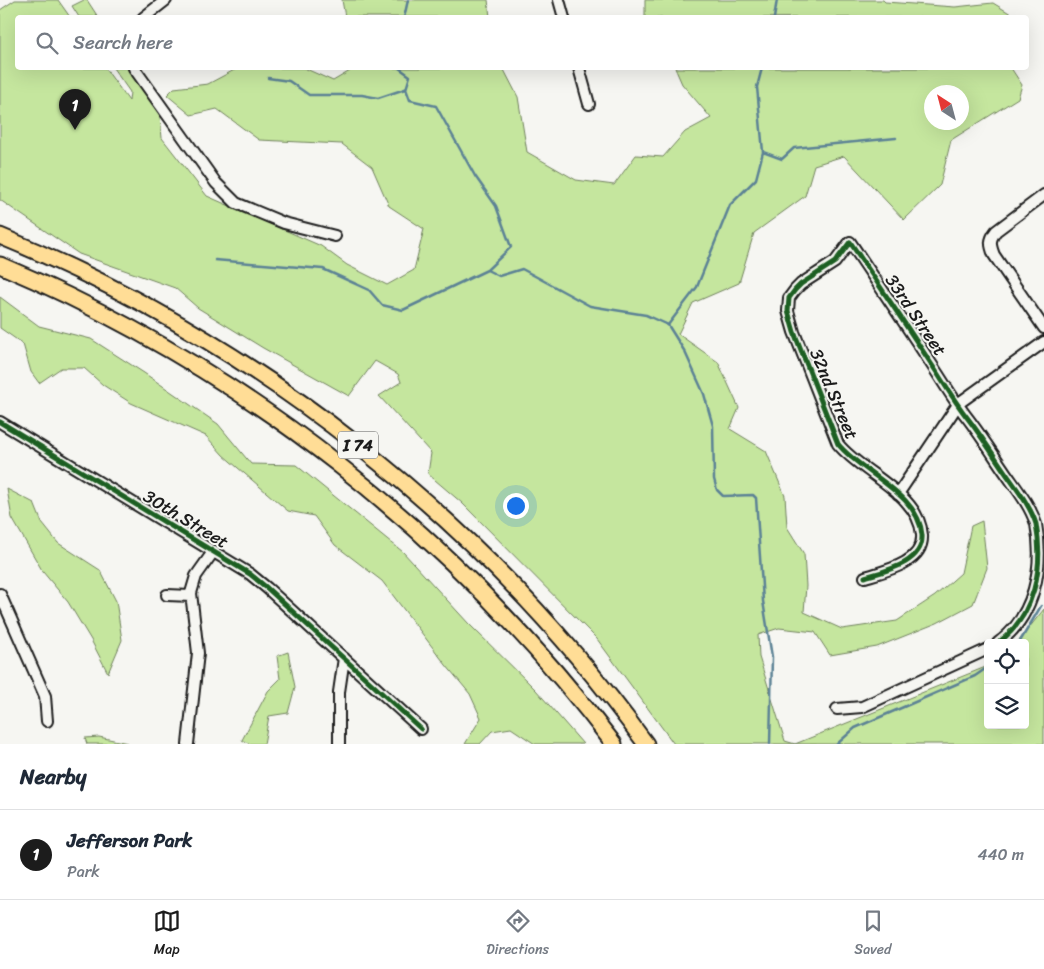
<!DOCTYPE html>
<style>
body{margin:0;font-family:Sriracha,sans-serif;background:#f6f6f7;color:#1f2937}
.controls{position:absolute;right:15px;bottom:15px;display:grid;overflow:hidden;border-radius:5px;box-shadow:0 5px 20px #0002}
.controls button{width:45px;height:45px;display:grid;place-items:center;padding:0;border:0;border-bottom:1px solid #e0e1e3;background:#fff;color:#1f2937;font:25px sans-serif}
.compass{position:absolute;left:924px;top:85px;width:45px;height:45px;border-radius:50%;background:#fff;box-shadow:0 5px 20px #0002;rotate:324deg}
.you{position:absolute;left:515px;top:505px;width:18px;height:18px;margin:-12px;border:4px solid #fff;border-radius:50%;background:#1a73e8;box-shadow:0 0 0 8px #1a73e833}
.badge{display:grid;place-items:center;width:32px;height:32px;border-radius:50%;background:#1c1c1c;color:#fff;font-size:16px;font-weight:700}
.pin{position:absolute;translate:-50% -41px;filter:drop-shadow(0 1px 2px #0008)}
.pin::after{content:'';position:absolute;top:26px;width:18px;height:15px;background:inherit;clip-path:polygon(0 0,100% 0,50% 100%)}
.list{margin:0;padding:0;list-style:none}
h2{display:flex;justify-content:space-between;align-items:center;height:65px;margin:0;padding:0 20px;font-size:21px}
h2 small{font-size:16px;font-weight:400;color:#747a83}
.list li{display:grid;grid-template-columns:32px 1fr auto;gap:15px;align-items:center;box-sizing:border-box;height:90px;padding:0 20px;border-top:1px solid #e0e1e3}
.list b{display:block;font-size:19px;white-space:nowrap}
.list p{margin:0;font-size:16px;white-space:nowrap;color:#747a83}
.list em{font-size:16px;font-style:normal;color:#747a83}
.icon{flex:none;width:28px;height:28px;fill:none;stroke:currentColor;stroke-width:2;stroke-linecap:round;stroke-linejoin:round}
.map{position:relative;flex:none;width:1044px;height:744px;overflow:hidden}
.search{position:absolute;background:#fff;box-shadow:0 5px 20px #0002;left:15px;right:15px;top:15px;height:55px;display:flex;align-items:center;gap:12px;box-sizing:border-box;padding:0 18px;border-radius:5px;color:#747a83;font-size:19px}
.sheet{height:155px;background:#fff}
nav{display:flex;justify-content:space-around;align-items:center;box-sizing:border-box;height:70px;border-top:1px solid #e0e1e3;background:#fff;font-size:14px;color:#747a83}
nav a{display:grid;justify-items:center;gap:2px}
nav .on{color:#1c1c1c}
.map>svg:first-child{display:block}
.green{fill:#c5e69e;stroke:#70815d;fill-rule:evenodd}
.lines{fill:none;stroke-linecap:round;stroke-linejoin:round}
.stream{stroke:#5b8295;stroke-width:2.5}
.minor-casing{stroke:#1c1c1c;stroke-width:14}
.highway-casing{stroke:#1c1c1c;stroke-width:19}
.minor{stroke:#f6f6f2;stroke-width:10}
.highway{stroke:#ffdd96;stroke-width:15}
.cycleway-casing{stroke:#f6f6f2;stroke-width:8}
.cycleway{stroke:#1b5e20;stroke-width:5}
.labels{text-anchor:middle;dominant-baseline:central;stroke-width:4;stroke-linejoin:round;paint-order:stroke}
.shield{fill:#f6f6f2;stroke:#5d5d5c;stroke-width:1}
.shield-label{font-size:16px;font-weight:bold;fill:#1c1c1c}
.street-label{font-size:18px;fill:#1c1c1c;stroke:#f6f6f2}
</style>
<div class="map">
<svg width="1044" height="744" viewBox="0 0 1044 744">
<rect width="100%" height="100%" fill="#f6f6f2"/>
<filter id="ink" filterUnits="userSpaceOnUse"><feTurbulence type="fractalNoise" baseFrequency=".02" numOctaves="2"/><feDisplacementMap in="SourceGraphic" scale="10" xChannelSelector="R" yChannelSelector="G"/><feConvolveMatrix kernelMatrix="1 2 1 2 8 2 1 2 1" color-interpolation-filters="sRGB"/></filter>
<g filter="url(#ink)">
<!-- green -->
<path class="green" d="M15,0H58L70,17L18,18V68H105L129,101L130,92L113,68H129L160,116L162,138L207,196L321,246L347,265L387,285L414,270L424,229L389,206L372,167L342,144L259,140L217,109L191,115L167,95L174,88L208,84L238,68H304L333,81L350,71V68H503L518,97L527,152L576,180L614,185L636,155L663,157L685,132L711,118L682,84L675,68H1011L1022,85L1018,98L951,140L940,185L904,220L844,156L814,165L805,196L754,233L739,283L693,303L678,334L718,362L739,408L730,429L766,451L785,496L787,527L804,554L806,586L804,612L842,629L897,621L935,596L961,573L971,526L982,521L987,568L973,604L937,623L877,647L830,655L815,632L779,628L758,635L759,657L785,741L795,744H674L597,639L462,503L428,474L431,453L379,396L401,382L398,374L375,361L349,396L263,348L198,308L175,288L79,254L0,200V10ZM932,92H962V122H932Z
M84,0H87L98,17H79L72,6Z
M342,0H488L490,17H345Z
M645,0H883L885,2L955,7L993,3L1016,17L645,18Z
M0,297L39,326L91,339L144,373L218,424L251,464L296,465L403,552L469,624L536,690L583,744H535L511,728L492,731L480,744H465L481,718L470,694L446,665L382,581L335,545L314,516L288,511L223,455L206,436L131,403L103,385L84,368H61L39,383L31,372L23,344L0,328Z
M7,489L34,503L42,523L58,543L100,570L116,601L122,640L108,673L91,640L68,602L43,572L12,518Z
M1044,609V744H795L988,666V725H1025V643H1017Z
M288,652L295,687L288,713L269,716L264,744H250L242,740L268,691L280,679L277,656Z
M99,737L128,743V744H87L85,738Z"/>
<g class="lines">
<!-- stream -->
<path class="stream" d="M404,18L408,0
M774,18L777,0
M399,68L410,76L406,89L410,100L436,106L475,176L496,206L511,247L487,270L499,276L522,269L590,306L646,315L668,325L685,352L704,394L713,426L714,479L717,490L723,496L753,495L756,498L763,601L772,657L770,744
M268,78L289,81L309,95H362L378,98L405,89
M763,152L782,159L794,148L896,138
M215,260L323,269L369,290L382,305L403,310L487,270
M668,325L697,287L730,205L756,179L763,152L757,87L762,68
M1019,643L1041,606
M837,744L855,728L975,676L988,667"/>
<defs>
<path id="minor" d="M559,0L564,18
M143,18L166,0
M134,68L216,183L236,203L284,223L335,236
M579,68L589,104
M1044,195L996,231C989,240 990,245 994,255L1044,328
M0,422L250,574L267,588L421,729
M898,494L959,403L1044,342
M865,577C885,571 924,563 922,535C919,493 862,474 838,444L794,332L788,311L789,298L795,290L801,284L835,262L850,242C877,282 904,322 930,362C942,380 953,399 966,416C980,434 992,453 1005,472C1016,488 1030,505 1036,524C1044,567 1035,616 998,643
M0,594L45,696L47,721
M167,595L191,596
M837,709L862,707L988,649
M188,744L198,653L191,593L196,576L213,552
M339,744V692L344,658"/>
<path id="highway" d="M0,236C256,341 483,520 646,744
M0,265C243,368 454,534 614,744"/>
</defs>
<!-- minor casing -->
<use href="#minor" class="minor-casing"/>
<!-- highway casing -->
<use href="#highway" class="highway-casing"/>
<!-- minor -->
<use href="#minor" class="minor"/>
<!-- highway -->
<use href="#highway" class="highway"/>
<defs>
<path id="cycleway" d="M0,422L250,574L267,588L421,729
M865,577C885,571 924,563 922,535C919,493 862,474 838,444L794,332L788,311L789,298L795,290L801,284L835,262L850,242C877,282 904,322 930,362C942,380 953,399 966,416C980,434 992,453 1005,472C1016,488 1030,505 1036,524C1044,567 1035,616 998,643"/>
</defs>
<!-- cycleway casing -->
<use href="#cycleway" class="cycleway-casing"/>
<!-- cycleway -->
<use href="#cycleway" class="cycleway"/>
</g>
</g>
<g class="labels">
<!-- shield labels -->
<rect class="shield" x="338" y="431.5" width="40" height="27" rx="4"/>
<g class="shield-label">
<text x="358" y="445">I 74</text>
</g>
<!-- street labels -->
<g class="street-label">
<text transform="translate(916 315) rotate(56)">33rd Street</text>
<text transform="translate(834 394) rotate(67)">32nd Street</text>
<text transform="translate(186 519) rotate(31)">30th Street</text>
</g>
</g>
</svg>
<div class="controls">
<button><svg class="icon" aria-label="locate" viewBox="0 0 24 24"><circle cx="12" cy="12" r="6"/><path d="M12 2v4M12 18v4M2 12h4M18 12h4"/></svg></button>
<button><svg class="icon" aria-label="layers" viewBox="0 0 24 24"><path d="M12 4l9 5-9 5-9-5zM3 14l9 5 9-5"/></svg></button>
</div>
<svg class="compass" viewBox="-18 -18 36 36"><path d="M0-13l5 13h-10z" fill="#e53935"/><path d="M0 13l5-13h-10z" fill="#747a83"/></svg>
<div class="you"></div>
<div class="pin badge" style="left:75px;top:130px">1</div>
<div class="search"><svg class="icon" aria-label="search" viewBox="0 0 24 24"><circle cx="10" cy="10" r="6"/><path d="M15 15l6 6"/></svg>Search here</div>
</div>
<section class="sheet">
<h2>Nearby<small></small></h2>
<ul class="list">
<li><span class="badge">1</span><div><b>Jefferson Park</b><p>Park</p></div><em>440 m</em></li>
</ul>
</section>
<nav>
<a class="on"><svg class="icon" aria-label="map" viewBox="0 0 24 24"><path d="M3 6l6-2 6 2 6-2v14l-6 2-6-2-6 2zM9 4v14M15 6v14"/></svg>Map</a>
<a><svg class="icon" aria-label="directions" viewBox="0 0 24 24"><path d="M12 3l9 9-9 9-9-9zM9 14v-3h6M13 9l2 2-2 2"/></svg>Directions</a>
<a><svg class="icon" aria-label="saved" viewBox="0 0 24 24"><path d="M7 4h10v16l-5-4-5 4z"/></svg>Saved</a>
</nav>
